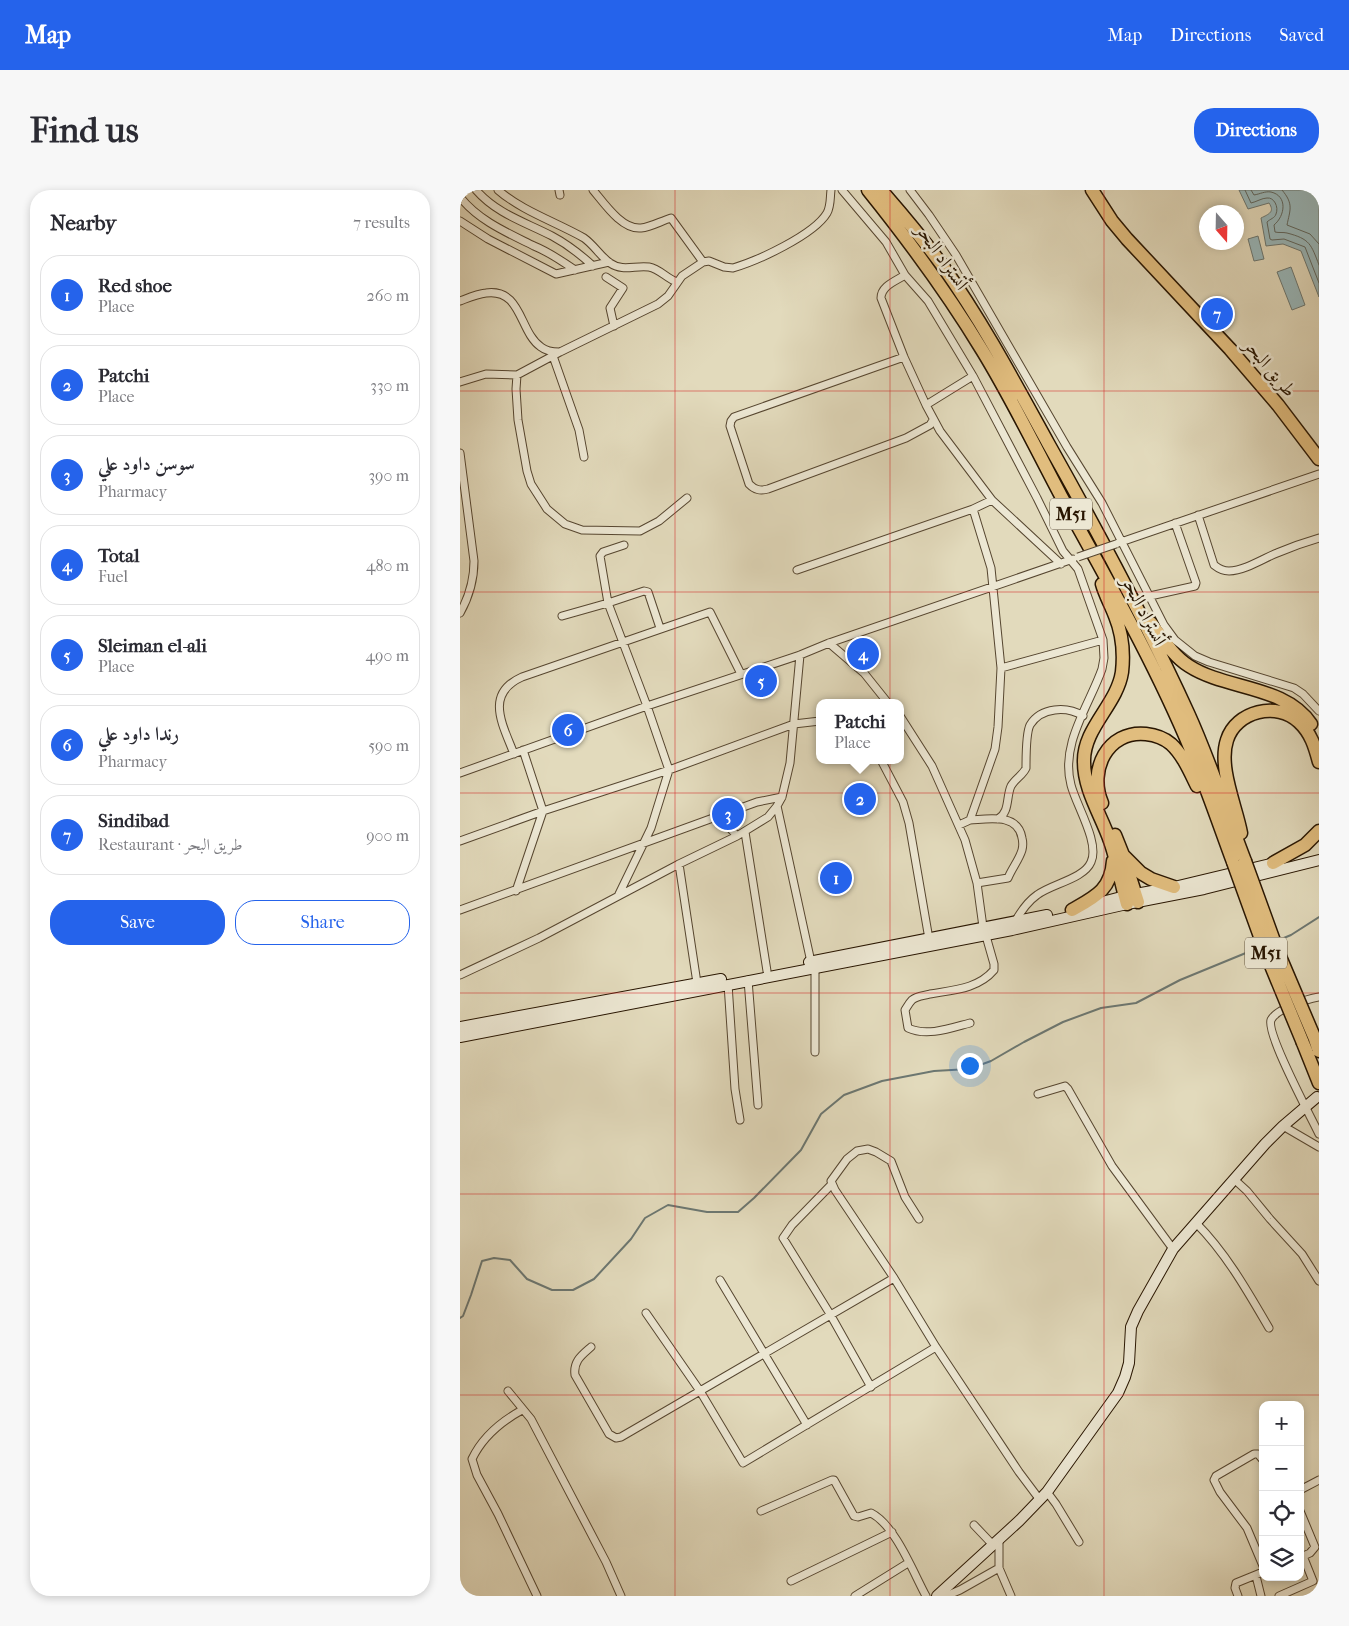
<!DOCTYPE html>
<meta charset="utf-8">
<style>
body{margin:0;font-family:"IM FELL French Canon",Amiri,serif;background:#f7f7f7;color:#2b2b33}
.controls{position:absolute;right:15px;bottom:15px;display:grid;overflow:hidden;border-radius:10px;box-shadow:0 2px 8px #0003}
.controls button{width:45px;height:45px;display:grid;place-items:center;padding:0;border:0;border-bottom:1px solid #e1e1e2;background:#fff;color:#2b2b33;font:25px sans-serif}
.compass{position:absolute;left:739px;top:15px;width:45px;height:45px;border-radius:50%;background:#fff;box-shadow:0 2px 8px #0003;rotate:160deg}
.you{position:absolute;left:509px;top:875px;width:18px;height:18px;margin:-12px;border:4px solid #fff;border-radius:50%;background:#1a73e8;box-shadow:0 0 0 8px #1a73e833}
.badge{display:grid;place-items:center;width:32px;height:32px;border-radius:50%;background:#2563eb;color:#fff;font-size:16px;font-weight:700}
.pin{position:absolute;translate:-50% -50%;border:2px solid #fff;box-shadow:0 1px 5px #0006}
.popup{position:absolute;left:356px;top:509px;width:88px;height:65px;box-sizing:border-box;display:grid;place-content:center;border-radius:10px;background:#fff;filter:drop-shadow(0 1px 4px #0005);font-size:16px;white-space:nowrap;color:#7c7c81}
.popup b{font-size:19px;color:#2b2b33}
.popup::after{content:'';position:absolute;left:50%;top:100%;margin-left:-10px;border:10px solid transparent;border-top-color:#fff}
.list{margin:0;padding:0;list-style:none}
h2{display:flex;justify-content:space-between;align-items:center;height:65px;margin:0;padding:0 20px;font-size:21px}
h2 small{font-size:16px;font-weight:400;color:#7c7c81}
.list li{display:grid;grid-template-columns:32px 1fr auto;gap:15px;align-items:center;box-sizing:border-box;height:80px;margin:0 10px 10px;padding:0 10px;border:1px solid #e1e1e2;border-radius:20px}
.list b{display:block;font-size:19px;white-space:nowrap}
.list p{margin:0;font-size:16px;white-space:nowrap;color:#7c7c81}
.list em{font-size:16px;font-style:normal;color:#7c7c81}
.actions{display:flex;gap:10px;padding:15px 20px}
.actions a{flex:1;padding:11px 0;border:1px solid #2563eb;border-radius:20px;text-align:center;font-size:18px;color:#2563eb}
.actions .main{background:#2563eb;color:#fff}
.icon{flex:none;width:28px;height:28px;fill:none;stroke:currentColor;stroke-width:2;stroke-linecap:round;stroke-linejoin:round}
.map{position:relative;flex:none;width:859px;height:1406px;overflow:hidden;border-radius:20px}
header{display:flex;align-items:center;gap:30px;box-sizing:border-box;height:70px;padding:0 25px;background:#2563eb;color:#fff}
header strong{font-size:24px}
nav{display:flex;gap:28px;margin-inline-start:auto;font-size:18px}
.intro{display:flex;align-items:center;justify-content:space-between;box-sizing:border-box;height:120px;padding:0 30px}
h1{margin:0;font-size:35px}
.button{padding:12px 22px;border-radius:20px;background:#2563eb;color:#fff;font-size:18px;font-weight:700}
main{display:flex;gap:30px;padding:0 30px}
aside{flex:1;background:#fff;border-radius:20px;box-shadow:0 2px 8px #0003}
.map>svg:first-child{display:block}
.water{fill:#99b8bb;stroke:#6c7771}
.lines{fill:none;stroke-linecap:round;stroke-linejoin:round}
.shore{stroke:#60665e;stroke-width:1}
.stream{stroke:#6c7771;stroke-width:2}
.street-casing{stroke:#564630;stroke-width:9}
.secondary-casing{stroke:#281501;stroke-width:12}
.highway-casing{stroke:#281501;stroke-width:15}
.street{stroke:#ece7d3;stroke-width:7}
.secondary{stroke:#ece7d3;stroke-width:10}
.highway{stroke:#e1bd7e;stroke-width:12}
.street-bridge-casing{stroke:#564630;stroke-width:9;stroke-linecap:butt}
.highway-bridge-casing{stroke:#281501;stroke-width:15;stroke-linecap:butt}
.street-bridge{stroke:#ece7d3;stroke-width:7}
.highway-bridge{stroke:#e1bd7e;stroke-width:12}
.grid{fill:none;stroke:#d62828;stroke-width:1;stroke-opacity:0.55}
.labels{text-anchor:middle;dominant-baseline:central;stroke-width:5;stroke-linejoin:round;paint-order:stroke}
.shield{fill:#ece7d3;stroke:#635440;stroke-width:1}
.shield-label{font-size:18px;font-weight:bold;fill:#281501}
.street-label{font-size:19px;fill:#281501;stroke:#ece7d3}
</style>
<header>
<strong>Map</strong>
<nav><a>Map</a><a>Directions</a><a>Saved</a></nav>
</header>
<div class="intro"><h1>Find us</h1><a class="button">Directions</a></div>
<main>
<aside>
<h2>Nearby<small>7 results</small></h2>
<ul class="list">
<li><span class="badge">1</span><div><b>Red shoe</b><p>Place</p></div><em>260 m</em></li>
<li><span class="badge">2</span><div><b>Patchi</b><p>Place</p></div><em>330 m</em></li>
<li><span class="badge">3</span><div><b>سوسن داود علي</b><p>Pharmacy</p></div><em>390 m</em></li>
<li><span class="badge">4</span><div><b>Total</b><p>Fuel</p></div><em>480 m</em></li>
<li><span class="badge">5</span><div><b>Sleiman el-ali</b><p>Place</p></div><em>490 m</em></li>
<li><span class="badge">6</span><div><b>رندا داود علي</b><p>Pharmacy</p></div><em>590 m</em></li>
<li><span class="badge">7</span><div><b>Sindibad</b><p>Restaurant · طريق البحر</p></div><em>900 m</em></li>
</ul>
<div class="actions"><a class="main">Save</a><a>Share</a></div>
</aside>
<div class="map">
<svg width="859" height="1406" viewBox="0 0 859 1406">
<rect width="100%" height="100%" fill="#e2dabc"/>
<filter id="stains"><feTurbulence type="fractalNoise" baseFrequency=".004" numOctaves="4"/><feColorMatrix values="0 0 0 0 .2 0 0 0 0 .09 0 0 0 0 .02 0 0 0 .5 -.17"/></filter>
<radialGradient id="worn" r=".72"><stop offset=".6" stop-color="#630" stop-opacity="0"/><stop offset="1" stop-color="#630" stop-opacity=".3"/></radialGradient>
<!-- water -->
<path class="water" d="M779,0H859V107L841,61L823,54L806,56L801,28C809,24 815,22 809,13L788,19Z
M798,46L804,69L794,71L788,49Z
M831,77L845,115L832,120L817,82Z"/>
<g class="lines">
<!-- shore -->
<path class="shore" d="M785,0L791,13C796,12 802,8 807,8C814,7 819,17 816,24C815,28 810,29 807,32L810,49L812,50L824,49L845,57L859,93
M791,0L794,5C800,4 805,1 811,2C828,6 825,26 814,35L815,42C819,43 823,42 827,43C850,49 851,54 859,75
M822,0C834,14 830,20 827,35L850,44L859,54"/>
<!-- stream -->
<path class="stream" d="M819,750L831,745L859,727
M0,1128L3,1126L11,1105L22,1071L34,1068L50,1070L67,1089L92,1100H113L134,1089L171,1049L185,1028L208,1015L247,1022H278L294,1008L341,960L361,924L384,905L422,891L474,881L509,879L531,871L564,852L603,832L641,818L676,813L720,790L798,758"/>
<defs>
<path id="street" d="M16,0C37,24 65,32 92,46C107,54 120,64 133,76
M38,0C62,21 96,32 124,48C134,55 140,66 150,73C163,82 175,75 189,77C200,79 207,89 217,92
M99,0L100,5
M133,0C144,13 162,40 181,38C191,37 201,31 211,28L243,72
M382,0L426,52L445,85L468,111L513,186L577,308L603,361L618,379L643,450L644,468L642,479C629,516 600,554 611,595C616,615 640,653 631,672C624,689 591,694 577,705C567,712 561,721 555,732
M450,0L469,25L496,65L607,257L642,313L704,435L715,450L735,466L749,472L834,498L843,504L859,521
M0,2L5,0
M0,7C19,31 48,43 74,56C89,62 102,71 115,80
M0,31L28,49L96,84L149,72
M445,85C436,91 421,96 421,108L444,167L466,215L480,241L532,310L601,374
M146,87L163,98L150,118L154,136
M0,111C8,108 17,104 26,103C62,98 59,142 81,157C86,161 93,162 99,162
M93,166L119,240L124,267
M444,167L274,227L271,231L270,236L289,294C295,300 300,301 308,299L446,248L470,235L473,230
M57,185L56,199L58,230L67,281L71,294L87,319L105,334L122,340L180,341L199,331L227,308
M0,192L26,184L57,185L100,162L198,114L208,106L222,86L243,72L249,71L264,77L273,78C297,71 354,45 367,23C371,16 370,7 371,0
M466,215L513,186
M0,263L14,371C14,389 9,407 0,423
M738,325L754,375C759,379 763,381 769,381C786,380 802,369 817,363C831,357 845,352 859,348
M658,353L859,284
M337,380L513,319
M690,406L735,396L736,393L715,333
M102,426L148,413L140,366L143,362L164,355
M369,453L404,483L428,513
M541,478L643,450
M440,526L472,576L505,650L517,693L523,737
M54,564C43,535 24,504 62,487L250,422L281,484
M421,570L443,612L449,633L469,749
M0,583L187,516L340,465L369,453L613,369
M317,616L351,772
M259,626L277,646
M538,629C550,622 546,607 551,596C555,589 563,585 566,578C566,568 566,543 570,535C581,517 607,516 623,526
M510,630C529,629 558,623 562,648C563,652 563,656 562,660C559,670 552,678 548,688L517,693
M499,635L510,630L535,559L538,537L541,478L531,378L513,319L532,310
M285,642L307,781
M0,651L83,621L209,580L334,534L360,531
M219,674L237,793
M56,701L83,621L63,560
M159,704L191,638L209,580L187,516L148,413L184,401L188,402L200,438
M0,720L297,612L322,607
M355,778V862
M0,785L79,748L219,674L277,646L308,627L317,616L322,607L330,573L340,465
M288,790L298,915
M268,794L275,899L280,930
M859,807C847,809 816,819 811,830C806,844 851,927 859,944
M510,833C491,838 467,847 448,838L445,820C447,817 449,813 452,810C457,806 463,806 470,804C493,800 518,799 534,780V774L526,746
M578,904L605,896L608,899L652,976L713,1059
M823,936L859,957
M775,990L787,1001L810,1029L842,1064L859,1091
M371,995L332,1035L323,1048L370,1124L411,1197
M459,1029L445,1007L431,971L416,962L408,959L397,961L387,969L371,991L375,1000L434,1088L476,1157L559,1282L580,1310
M736,1033C766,1063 788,1102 809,1138
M260,1090L347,1235
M186,1123L240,1201L283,1273L476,1157
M131,1157C122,1165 113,1171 115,1185L149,1244L156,1248L161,1247L434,1088
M48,1201L71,1229L146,1372L161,1406
M62,1220C42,1231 22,1248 12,1269L17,1285L38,1324L77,1406
M803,1270L798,1264H794L756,1286L754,1290L760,1302L787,1338L803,1376
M840,1300L859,1290
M587,1302L596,1314L619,1352
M301,1321L372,1290H374L394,1326L398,1327L411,1323C435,1335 453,1382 466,1406
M840,1321L855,1357L850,1363L841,1367
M514,1335L533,1355
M539,1349V1378L551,1406
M796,1386L801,1406
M331,1391L432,1342
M395,1406L448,1373
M486,1406L500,1400L539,1378
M778,1406L775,1398L776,1393L803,1382
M819,1406L853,1391L843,1366"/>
<path id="secondary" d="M623,717L665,706L714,697L819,672
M349,772L587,725
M0,837L261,789
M0,847L552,740L667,714L744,699L859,670
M477,1406L559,1331L587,1302L658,1203L665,1187L669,1173L671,1137L678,1121L713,1059L805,954L823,936L857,907"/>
<path id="highway" d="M408,0C449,51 488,104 522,160C551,207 575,257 601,306C646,388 695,473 731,560C746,596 759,634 773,672
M421,0C442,24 463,49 482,75C522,131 555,193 588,253C638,342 686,431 728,523C750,571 766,622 785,671
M632,0L652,31L667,49L770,159L818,215L859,269
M642,394C645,405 651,415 655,426C662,443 664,464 662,482C657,515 623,538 624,572C624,600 641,625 650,651C657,671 661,693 667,714
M691,433C703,449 713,466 729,476C766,500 825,495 851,534
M642,613C628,581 647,540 686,544C695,545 704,548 711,554C723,565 730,582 737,596
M781,643C776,616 758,577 767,550C776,521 817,511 839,532C851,543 855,557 859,572
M655,645L663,665L678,712
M664,666L681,683L691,689L714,697
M813,673L845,655L859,641
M612,720C635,707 651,700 653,671
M855,849L859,861
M843,853L859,893"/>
</defs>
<!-- street casing -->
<use href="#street" class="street-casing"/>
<!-- secondary casing -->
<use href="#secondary" class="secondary-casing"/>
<!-- highway casing -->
<use href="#highway" class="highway-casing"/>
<!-- street -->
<use href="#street" class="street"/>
<!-- secondary -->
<use href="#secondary" class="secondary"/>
<!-- highway -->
<use href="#highway" class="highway"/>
<defs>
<path id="street-bridge" d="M618,367L656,354"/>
<path id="highway-bridge" d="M785,671L818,762L855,849
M773,672L807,766L843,853"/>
</defs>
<!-- street-bridge casing -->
<use href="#street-bridge" class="street-bridge-casing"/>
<!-- highway-bridge casing -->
<use href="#highway-bridge" class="highway-bridge-casing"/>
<!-- street-bridge -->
<use href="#street-bridge" class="street-bridge"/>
<!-- highway-bridge -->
<use href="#highway-bridge" class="highway-bridge"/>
</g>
<!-- grid -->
<path class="grid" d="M215,0V1406M430,0V1406M644,0V1406M0,201H859M0,402H859M0,603H859M0,803H859M0,1004H859M0,1205H859"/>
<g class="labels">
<!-- shield labels -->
<g class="shield">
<rect x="590" y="308.5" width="42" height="31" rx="4"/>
<rect x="785" y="747.5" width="42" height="31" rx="4"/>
</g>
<g class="shield-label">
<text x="611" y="324">M51</text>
<text x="806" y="763">M51</text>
</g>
<!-- street labels -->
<g class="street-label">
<text transform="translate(482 67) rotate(55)">أتستراد البحر</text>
<text transform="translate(810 178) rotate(50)">طريق البحر</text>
<text transform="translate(684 421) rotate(63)">أتستراد البحر</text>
</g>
</g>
<rect width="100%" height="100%" filter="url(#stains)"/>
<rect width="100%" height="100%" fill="url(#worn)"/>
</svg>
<div class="controls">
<button>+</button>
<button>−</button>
<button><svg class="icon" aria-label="locate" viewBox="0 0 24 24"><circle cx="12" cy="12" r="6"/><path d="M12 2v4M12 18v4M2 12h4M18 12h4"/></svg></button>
<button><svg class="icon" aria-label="layers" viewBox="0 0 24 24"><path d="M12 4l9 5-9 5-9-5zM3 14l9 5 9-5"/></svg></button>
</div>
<svg class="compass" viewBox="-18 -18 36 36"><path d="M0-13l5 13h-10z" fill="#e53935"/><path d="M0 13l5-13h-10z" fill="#7c7c81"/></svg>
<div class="you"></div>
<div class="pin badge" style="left:376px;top:688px">1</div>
<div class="pin badge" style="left:400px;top:609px">2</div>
<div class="popup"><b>Patchi</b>Place</div>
<div class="pin badge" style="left:268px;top:624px">3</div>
<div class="pin badge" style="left:403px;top:464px">4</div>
<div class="pin badge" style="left:301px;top:491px">5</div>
<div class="pin badge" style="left:108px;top:540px">6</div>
<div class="pin badge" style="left:757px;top:124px">7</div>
</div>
</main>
